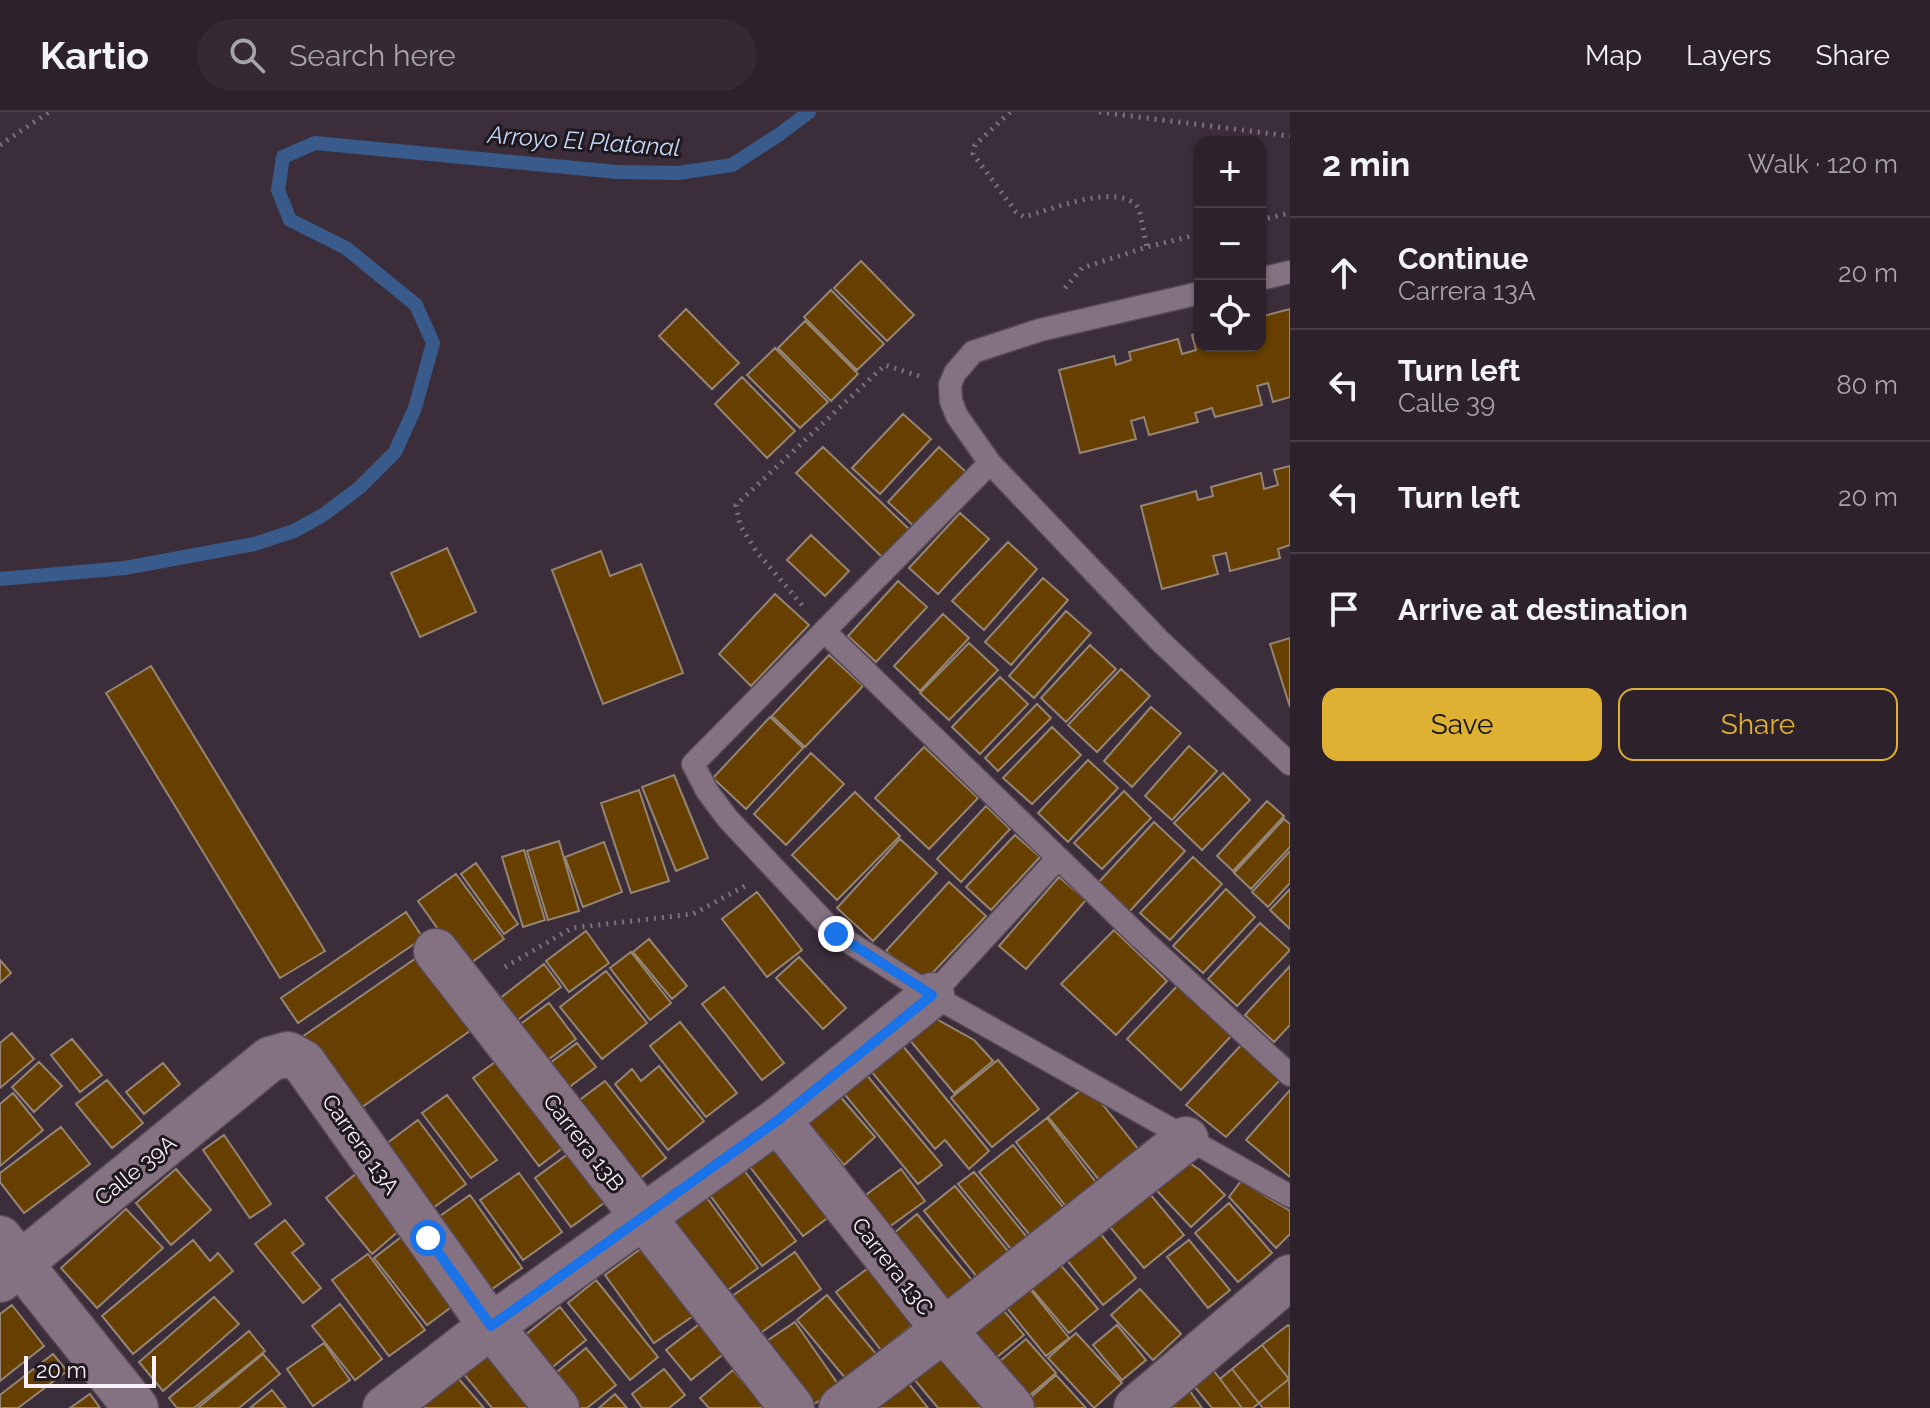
<!DOCTYPE html>
<meta charset="utf-8">
<style>
body{margin:0;font-family:Raleway,sans-serif;background:#352a34;color:#f1f3f6}
.controls{position:absolute;right:24px;top:24px;display:grid;overflow:hidden;border-radius:16px;box-shadow:0 2px 6px #0004}
.controls button{width:72px;height:72px;display:grid;place-items:center;padding:0;border:0;border-bottom:2px solid #483f48;background:#2d222c;color:#f1f3f6;font:40px sans-serif}
.scale{position:absolute;left:24px;bottom:20px;width:132px;box-sizing:border-box;padding-left:8px;border:4px solid #f9eff7;border-top:0;font-size:22px;line-height:28px;white-space:nowrap;color:#f9eff7;-webkit-text-stroke:6px #1f181e;paint-order:stroke}
.stop{position:absolute;width:24px;height:24px;margin:-18px;border:6px solid #1a73e8;border-radius:50%;background:#fff}
.stop.end{background:#1a73e8;border-color:#fff;box-shadow:0 2px 8px #0008}
.list{margin:0;padding:0;list-style:none}
h2{display:flex;justify-content:space-between;align-items:center;height:104px;margin:0;padding:0 32px;font-size:34px}
h2 small{font-size:26px;font-weight:400;color:#a7a4a9}
.list li{display:grid;grid-template-columns:52px 1fr auto;gap:24px;align-items:center;box-sizing:border-box;height:112px;padding:0 32px;border-top:2px solid #483f48}
.list b{display:block;font-size:30px;white-space:nowrap}
.list p{margin:0;font-size:26px;white-space:nowrap;color:#a7a4a9}
.list em{font-size:26px;font-style:normal;color:#a7a4a9}
.actions{display:flex;gap:16px;padding:24px 32px}
.actions a{flex:1;padding:18px 0;border:2px solid #deb133;border-radius:16px;text-align:center;font-size:28px;color:#deb133}
.actions .main{background:#deb133;color:#111}
.icon{flex:none;width:44px;height:44px;fill:none;stroke:currentColor;stroke-width:2;stroke-linecap:round;stroke-linejoin:round}
.map{position:relative;flex:none;width:1290px;height:1296px;overflow:hidden}
header{display:flex;align-items:center;gap:48px;box-sizing:border-box;height:112px;padding:0 40px;background:#2d222c;border-bottom:2px solid #483f48}
header strong{font-size:38px}
nav{display:flex;gap:44px;margin-inline-start:auto;font-size:28px}
.search{width:560px;height:72px;background:#352a34;display:flex;align-items:center;gap:20px;box-sizing:border-box;padding:0 28px;border-radius:44px;color:#a7a4a9;font-size:30px}
main{display:flex}
aside{flex:1;background:#2d222c}
.map>svg:first-child{display:block}
.lines{fill:none;stroke-linecap:round;stroke-linejoin:round}
.stream{stroke:#385b8b;stroke-width:14}
.building{fill:#673f00;stroke:#948574;stroke-width:2}
.service-casing{stroke:#564954;stroke-width:25}
.minor-casing{stroke:#564954;stroke-width:47}
.path{stroke:#7e717c;stroke-width:5;stroke-dasharray:2 6;stroke-linecap:butt}
.service{stroke:#847282;stroke-width:22}
.minor{stroke:#847282;stroke-width:44}
.route{stroke:#1a73e8;stroke-width:10}
.labels{text-anchor:middle;dominant-baseline:central;stroke-width:6;stroke-linejoin:round;paint-order:stroke}
.street-label{font-size:22px;fill:#f9eff7;stroke:#1f181e}
.water-label{font-size:24px;font-style:italic;fill:#c2d8f6;stroke:#1f181e}
</style>
<header>
<strong>Kartio</strong>
<div class="search"><svg class="icon" aria-label="search" viewBox="0 0 24 24"><circle cx="10" cy="10" r="6"/><path d="M15 15l6 6"/></svg>Search here</div>
<nav><a>Map</a><a>Layers</a><a>Share</a></nav>
</header>
<main>
<div class="map">
<svg width="1290" height="1296" viewBox="0 0 1290 1296">
<rect width="100%" height="100%" fill="#3c2d3a"/>
<g class="lines">
<!-- stream -->
<path class="stream" d="M0,467L125,456L254,432L294,419L323,403L359,376L395,340L415,296L433,231L416,193L346,136L290,108L278,78L283,45L315,31L617,60L678,61L732,53L780,22L809,0"/>
</g>
<!-- building -->
<path class="building" d="M861,149L914,203L887,229L834,176Z
M831,178L884,232L857,258L804,205Z
M686,197L739,251L712,277L659,224Z
M1290,197V285L1273,290L1268,271L1257,274L1262,293L1215,305L1212,296L1195,301L1198,310L1149,323L1144,305L1131,309L1136,327L1080,341L1059,258L1114,244L1116,253L1131,248L1129,240L1178,227L1182,242L1196,238L1192,223L1200,221V234H1260V205Z
M805,209L858,262L831,289L778,236Z
M775,236L828,290L800,316L747,263Z
M742,265L795,319L767,346L715,292Z
M903,302L931,327L880,382L852,356Z
M823,335L910,418L883,446L796,361Z
M939,335L967,361L916,416L888,390Z
M1290,354V433L1278,437L1280,446L1230,459L1226,441L1213,444L1218,462L1162,477L1141,394L1196,379L1198,388L1213,384L1211,375L1261,361L1264,377L1278,373L1274,358Z
M960,401L989,427L938,482L909,456Z
M811,423L849,459L825,484L787,448Z
M1008,430L1037,457L984,518L952,489Z
M447,436L476,500L420,525L391,461Z
M601,439L610,464L641,452L683,561L603,592L552,458Z
M1043,466L1068,488L1011,553L985,530Z
M898,469L927,495L876,550L848,524Z
M775,482L809,513L751,574L719,542Z
M1066,499L1091,521L1034,586L1009,564Z
M943,502L969,526L920,579L894,554Z
M1290,526V595L1270,532Z
M969,531L998,558L949,608L920,581Z
M1090,533L1116,557L1066,610L1041,586Z
M829,543L863,574L805,635L772,604Z
M151,554L325,839L280,866L106,581Z
M1121,557L1150,584L1097,640L1068,613Z
M1000,565L1028,592L980,642L952,615Z
M1037,592L1051,606L998,659L985,646Z
M1151,595L1181,621L1132,675L1104,649Z
M770,605L803,636L746,697L713,666Z
M1052,615L1081,643L1032,692L1003,666Z
M1189,634L1217,659L1172,708L1145,684Z
M924,635L978,686L929,737L875,686Z
M811,641L844,672L786,733L754,702Z
M1088,648L1118,676L1068,730L1038,701Z
M1223,661L1250,688L1202,738L1174,711Z
M674,663L708,746L676,759L642,675Z
M639,678L669,769L631,781L601,691Z
M1124,679L1151,706L1102,757L1074,731Z
M855,680L900,724L837,788L792,743Z
M1267,689L1284,704L1233,759L1217,744Z
M986,694L1010,717L961,770L937,747Z
M1284,707L1290,712V735L1251,777L1234,761Z
M1154,710L1185,739L1129,800L1098,771Z
M1015,723L1040,745L991,798L966,775Z
M900,727L937,761L873,829L837,796Z
M559,729L579,799L548,808L527,739Z
M604,730L622,780L583,795L565,745Z
M524,738L545,808L523,815L502,745Z
M1290,739V771L1268,795L1252,780Z
M1193,745L1222,772L1170,828L1140,801Z
M476,751L518,812L504,822L461,762Z
M456,762L504,827L465,855L418,789Z
M1059,765L1086,788L1026,857L999,834Z
M949,770L986,804L922,872L886,839Z
M1226,777L1255,805L1203,861L1173,834Z
M1290,777V817L1270,798Z
M757,780L802,838L767,865L722,807Z
M406,800L423,826L298,911L281,886Z
M1260,811L1290,838L1237,894L1208,867Z
M1114,818L1167,869L1116,923L1061,872Z
M586,819L609,851L569,880L546,849Z
M649,827L687,874L672,887L633,840Z
M631,840L671,891L650,908L610,856Z
M422,842L474,916L355,1000L302,925Z
M799,845L846,896L823,917L776,866Z
M0,848L11,861L0,871Z
M544,852L561,875L507,916L490,894Z
M1290,854V913L1274,930L1245,903Z
M606,859L647,911L602,947L560,895Z
M1179,872L1232,923L1181,978L1127,927Z
M724,875L784,951L762,968L702,892Z
M549,891L576,927L538,955L511,919Z
M922,899L974,928L993,949L954,981L903,920Z
M680,910L737,981L706,1005L650,934Z
M12,921L34,947L0,976V931Z
M893,922L989,1039L969,1057L945,1028L935,1037L862,948Z
M72,927L102,963L80,980L51,943Z
M577,931L596,955L560,982L542,957Z
M1243,931L1281,967L1226,1025L1186,993Z
M498,948L564,1035L539,1054L473,966Z
M998,948L1039,997L992,1035L951,986Z
M39,950L62,974L34,1000L12,975Z
M163,951L180,972L144,1002L126,980Z
M659,954L704,1009L668,1038L615,972L632,957L641,969Z
M860,955L942,1053L918,1072L837,973Z
M107,968L143,1011L112,1036L76,992Z
M605,969L666,1046L634,1071L573,993Z
M1087,973L1139,1038L1100,1069L1048,1005Z
M832,975L875,1025L844,1053L801,1003Z
M1290,978V1065L1246,1028Z
M13,981L43,1018L0,1054V992Z
M447,983L497,1048L471,1066L422,1001Z
M1047,1006L1098,1073L1068,1097L1016,1030Z
M418,1008L466,1072L430,1098L382,1035Z
M61,1015L90,1052L24,1101L0,1070V1061Z
M224,1023L271,1092L250,1106L203,1038Z
M781,1025L837,1099L803,1124L747,1051Z
M1013,1033L1067,1100L1033,1127L979,1060Z
M1174,1041L1200,1058L1225,1083L1191,1115L1146,1067Z
M568,1042L604,1091L571,1115L535,1066Z
M741,1054L796,1129L762,1154L707,1079Z
M176,1057L211,1098L171,1133L136,1091Z
M362,1057L407,1112L372,1142L326,1086Z
M901,1057L925,1089L882,1120L859,1088Z
M974,1060L1030,1129L1015,1142L958,1072Z
M519,1061L562,1120L523,1148L480,1088Z
M1241,1069L1290,1099V1122L1276,1136L1229,1085Z
M1140,1070L1184,1123L1144,1156L1100,1103Z
M955,1074L1012,1144L981,1170L924,1099Z
M704,1082L758,1156L721,1183L666,1109Z
M470,1083L522,1156L492,1177L440,1104Z
M1229,1091L1272,1141L1238,1170L1195,1121Z
M126,1097L163,1136L97,1196L61,1156Z
M917,1102L976,1173L945,1198L887,1127Z
M285,1108L304,1132L292,1141L321,1176L303,1191L255,1132Z
M1091,1110L1136,1166L1103,1193L1058,1137Z
M409,1119L462,1187L427,1213L374,1146Z
M193,1128L210,1149L218,1141L233,1159L133,1242L102,1204Z
M1189,1128L1230,1178L1208,1196L1167,1145Z
M646,1133L696,1202L654,1231L605,1163Z
M795,1140L821,1177L755,1225L728,1187Z
M368,1142L425,1218L389,1244L332,1168Z
M1052,1143L1098,1197L1069,1221L1023,1167Z
M875,1151L920,1207L881,1238L836,1180Z
M1021,1166L1069,1226L1046,1244L998,1185Z
M596,1168L658,1245L630,1268L568,1191Z
M1140,1177L1181,1222L1153,1248L1111,1203Z
M827,1183L877,1243L846,1267L797,1208Z
M214,1185L239,1212L163,1279L139,1250Z
M995,1188L1024,1223L986,1254L957,1219Z
M340,1192L382,1247L355,1268L312,1214Z
M12,1193L44,1234L0,1269V1202Z
M560,1195L586,1228L550,1257L524,1224Z
M702,1210L726,1240L691,1268L666,1238Z
M795,1210L840,1275L808,1296L758,1235Z
M1117,1213L1146,1248L1122,1268L1093,1233Z
M1288,1213L1290,1215L1289,1267L1262,1233Z
M249,1219L265,1239L194,1296H177L169,1286Z
M1076,1221L1122,1271L1094,1296L1048,1246Z
M1026,1227L1056,1261L1017,1294L987,1260Z
M324,1231L350,1268L313,1294L287,1257Z
M1262,1233L1289,1267L1259,1291L1232,1257Z
M493,1235L543,1296H492L462,1260Z
M939,1235L985,1296H938L909,1261Z
M586,1236L616,1273L587,1296H578L552,1264Z
M53,1242L67,1259L18,1296H0V1283Z
M263,1242L280,1262L239,1296H198Z
M664,1257L685,1283L669,1296H642L632,1282Z
M1232,1257L1259,1291L1253,1296H1242L1220,1267Z
M733,1258L766,1296H709L700,1286Z
M1214,1259L1220,1267L1242,1296H1212L1194,1274Z
M1056,1263L1086,1296H1021L1020,1295Z
M458,1266L484,1296H422Z
M1289,1267L1290,1296H1263L1259,1291Z
M906,1268L928,1296H874Z
M1187,1275L1202,1296H1164Z
M272,1278L286,1296H250Z
M90,1282L100,1296H70Z
M615,1282L627,1296H599Z"/>
<g class="lines">
<defs>
<path id="service" d="M1260,167L1290,160
M1200,181L1040,218L973,240L955,261L950,273L951,289L957,304L990,351L1159,528L1290,652
M990,351L693,652L707,679L728,707L836,822L932,883L1290,1084
M824,519L1142,827L1290,963
M932,883L1058,746"/>
<path id="minor" d="M436,839L792,1296
M778,1008L944,1218L1012,1296
M0,1126L136,1296
M0,1168L270,947L288,942L303,950L491,1214L557,1296
M385,1296L491,1214L778,1008L932,883
M841,1296L944,1218L1186,1027
M1136,1296L1290,1165"/>
</defs>
<!-- service casing -->
<use href="#service" class="service-casing"/>
<!-- minor casing -->
<use href="#minor" class="minor-casing"/>
<!-- path -->
<path class="path" d="M1010,0L975,33L973,42L1016,100L1024,105C1050,98 1121,68 1139,97L1147,135
M1099,0L1290,24
M0,33L49,0
M1260,108L1290,101
M1065,176L1082,156L1147,135L1200,122
M802,493L756,439L740,413L736,393L885,253L919,264
M505,855L572,816L693,802L745,774"/>
<!-- service -->
<use href="#service" class="service"/>
<!-- minor -->
<use href="#minor" class="minor"/>
</g>
<g class="lines">
<!-- route -->
<path class="route" d="M428,1126L491,1214L778,1008L932,883L836,822"/>
</g>
<g class="labels">
<!-- street labels -->
<g class="street-label">
<text transform="translate(584 1030) rotate(52)">Carrera 13B</text>
<text transform="translate(361 1032) rotate(55)">Carrera 13A</text>
<text transform="translate(135 1058) rotate(-39)">Calle 39A</text>
<text transform="translate(893 1154) rotate(52)">Carrera 13C</text>
</g>
<!-- water labels -->
<g class="water-label">
<text transform="translate(584 29) rotate(4)">Arroyo El Platanal</text>
</g>
</g>
</svg>
<div class="controls">
<button>+</button>
<button>−</button>
<button><svg class="icon" aria-label="locate" viewBox="0 0 24 24"><circle cx="12" cy="12" r="6"/><path d="M12 2v4M12 18v4M2 12h4M18 12h4"/></svg></button>
</div>
<div class="scale">20 m</div>
<div class="stop" style="left:428px;top:1126px"></div>
<div class="stop end" style="left:836px;top:822px"></div>
</div>
<aside>
<h2>2 min<small>Walk · 120 m</small></h2>
<ul class="list">
<li><svg class="icon" aria-label="ahead" viewBox="0 0 24 24"><path d="M12 20V5M6 11l6-6 6 6"/></svg><div><b>Continue</b><p>Carrera 13A</p></div><em>20 m</em></li>
<li><svg class="icon" aria-label="left" viewBox="0 0 24 24"><path d="M17 20v-9H6M10 6l-5 5 5 5"/></svg><div><b>Turn left</b><p>Calle 39</p></div><em>80 m</em></li>
<li><svg class="icon" aria-label="left" viewBox="0 0 24 24"><path d="M17 20v-9H6M10 6l-5 5 5 5"/></svg><div><b>Turn left</b></div><em>20 m</em></li>
<li><svg class="icon" aria-label="arrive" viewBox="0 0 24 24"><path d="M6 21V4h12l-3 4 3 4H6"/></svg><div><b>Arrive at destination</b></div></li>
</ul>
<div class="actions"><a class="main">Save</a><a>Share</a></div>
</aside>
</main>
